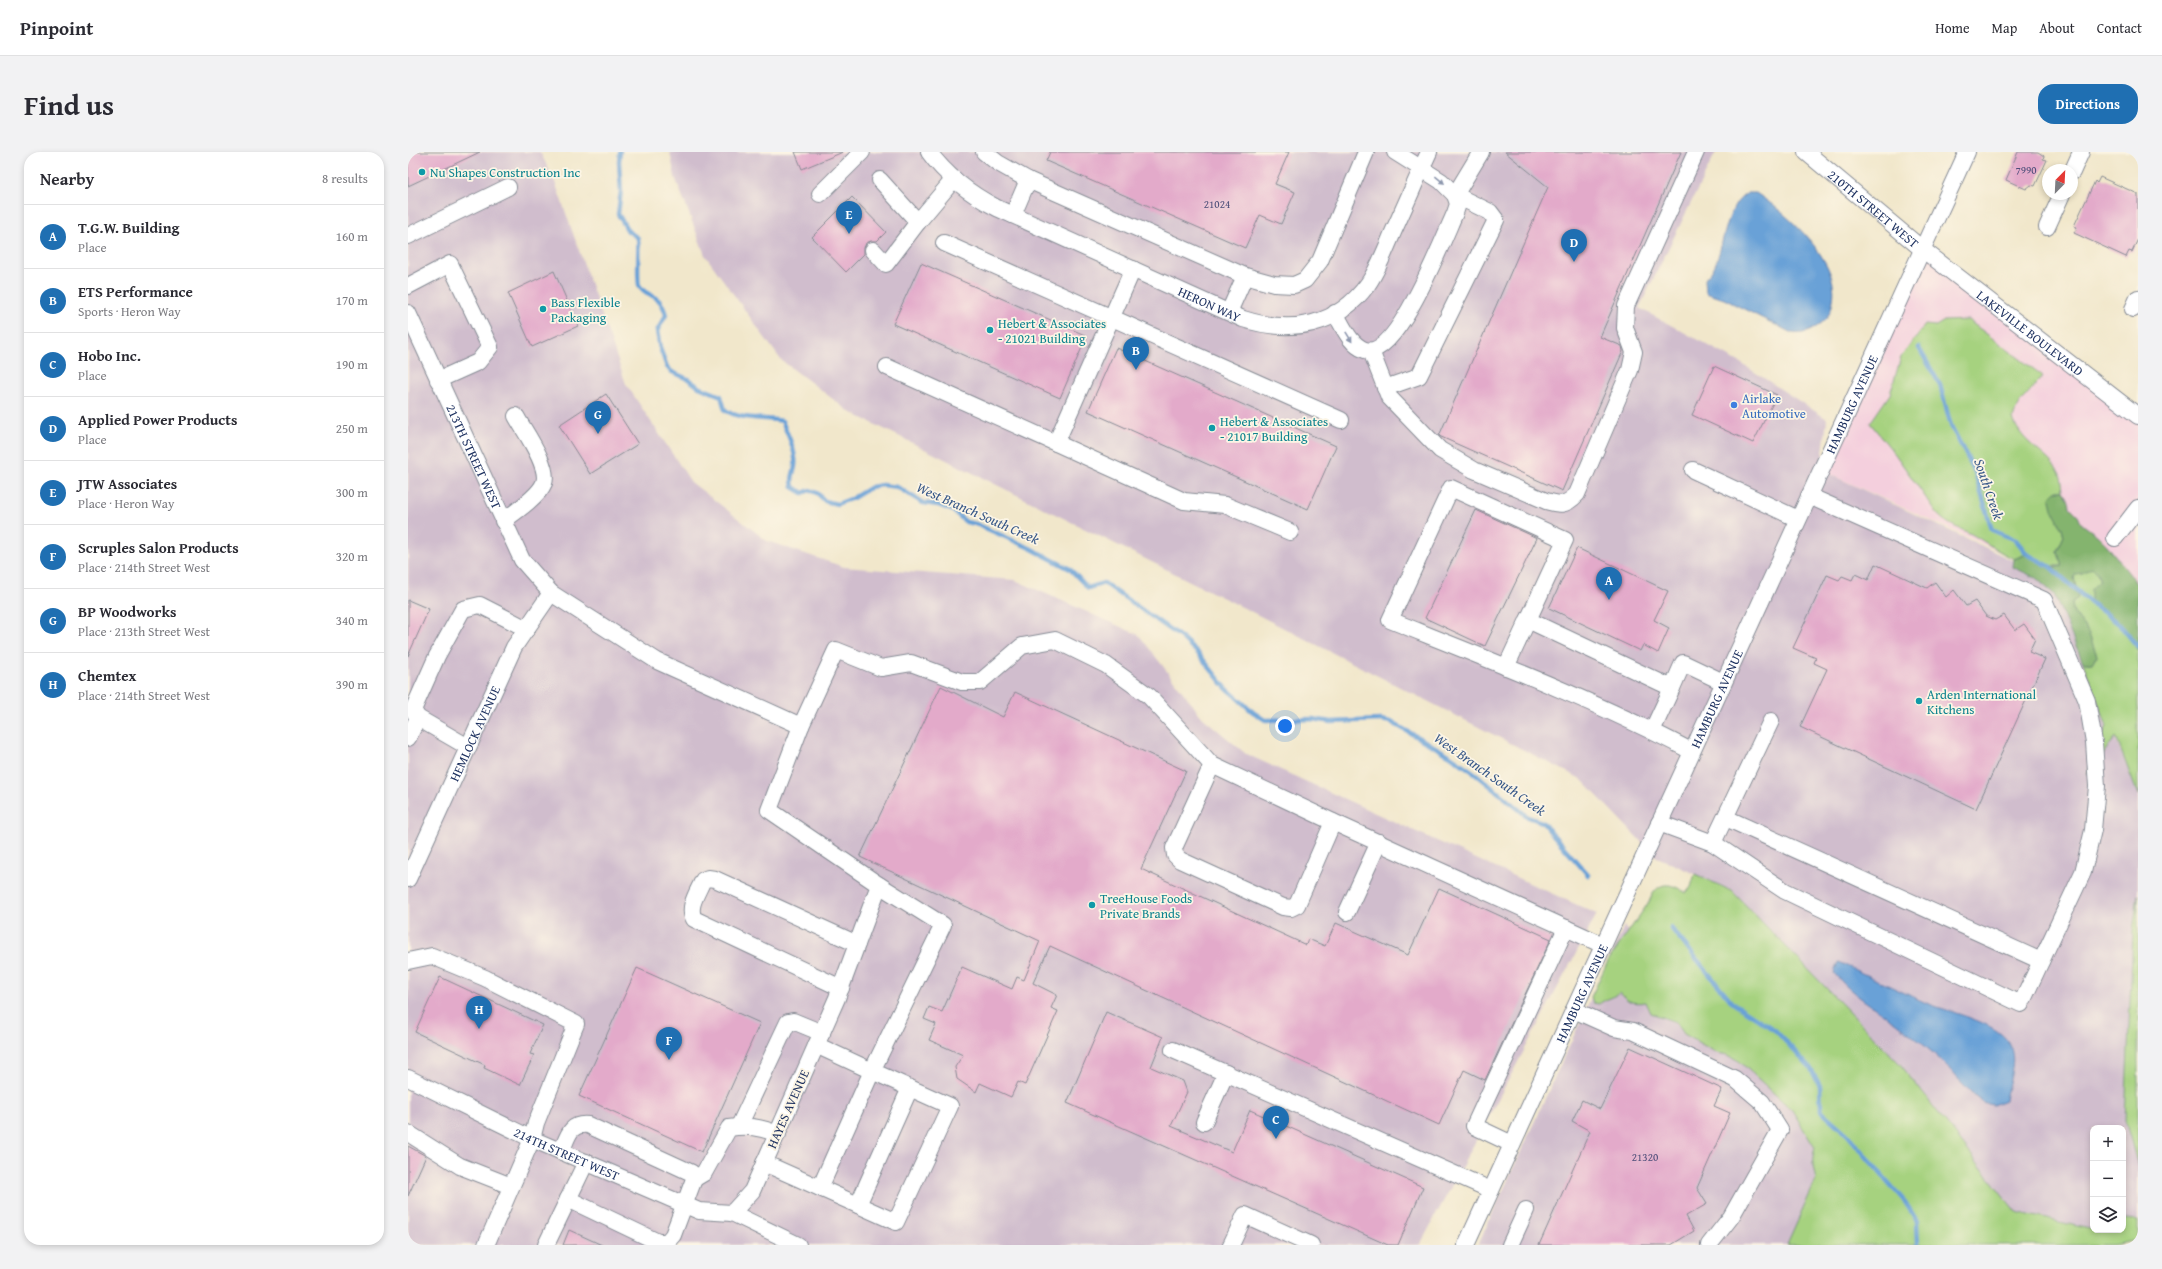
<!DOCTYPE html>
<meta charset="utf-8">
<style>
body{margin:0;font-family:"Gentium Book Plus",serif;background:#f2f2f3;color:#2b2b33}
.controls{position:absolute;right:12px;bottom:12px;display:grid;overflow:hidden;border-radius:8px;box-shadow:0 2px 6px #0003}
.controls button{width:36px;height:36px;display:grid;place-items:center;padding:0;border:0;border-bottom:1px solid #e1e1e2;background:#fff;color:#2b2b33;font:20px sans-serif}
.compass{position:absolute;left:1634px;top:12px;width:36px;height:36px;border-radius:50%;background:#fff;box-shadow:0 2px 6px #0003;rotate:24deg}
.you{position:absolute;left:877px;top:574px;width:14px;height:14px;margin:-10px;border:3px solid #fff;border-radius:50%;background:#1a73e8;box-shadow:0 0 0 6px #1a73e833}
.badge{display:grid;place-items:center;width:26px;height:26px;border-radius:50%;background:#1f6fb2;color:#fff;font-size:13px;font-weight:700}
.pin{position:absolute;translate:-50% -33px;filter:drop-shadow(0 1px 2px #0008)}
.pin::after{content:'';position:absolute;top:21px;width:14px;height:12px;background:inherit;clip-path:polygon(0 0,100% 0,50% 100%)}
.list{margin:0;padding:0;list-style:none}
h2{display:flex;justify-content:space-between;align-items:center;height:52px;margin:0;padding:0 16px;font-size:17px}
h2 small{font-size:13px;font-weight:400;color:#7c7c81}
.list li{display:grid;grid-template-columns:26px 1fr auto;gap:12px;align-items:center;box-sizing:border-box;height:64px;padding:0 16px;border-top:1px solid #e1e1e2}
.list b{display:block;font-size:15px;white-space:nowrap}
.list p{margin:0;font-size:13px;white-space:nowrap;color:#7c7c81}
.list em{font-size:13px;font-style:normal;color:#7c7c81}
.icon{flex:none;width:22px;height:22px;fill:none;stroke:currentColor;stroke-width:2;stroke-linecap:round;stroke-linejoin:round}
.map{position:relative;flex:none;width:1730px;height:1093px;overflow:hidden;border-radius:16px}
header{display:flex;align-items:center;gap:24px;box-sizing:border-box;height:56px;padding:0 20px;background:#fff;border-bottom:1px solid #e1e1e2}
header strong{font-size:19px}
nav{display:flex;gap:22px;margin-inline-start:auto;font-size:14px}
.intro{display:flex;align-items:center;justify-content:space-between;box-sizing:border-box;height:96px;padding:0 24px}
h1{margin:0;font-size:28px}
.button{padding:10px 18px;border-radius:16px;background:#1f6fb2;color:#fff;font-size:14px;font-weight:700}
main{display:flex;gap:24px;padding:0 24px}
aside{flex:1;background:#fff;border-radius:16px;box-shadow:0 2px 6px #0003}
.map>svg:first-child{display:block}
.built{fill:#f4cfdd}
.industrial{fill:#d0bdcd}
.green{fill:#a6d27f;stroke:#60806e}
.forest{fill:#84b46e;stroke:#507266}
.water{fill:#69a1d7;stroke:#42689a}
.lines{fill:none;stroke-linecap:round;stroke-linejoin:round}
.stream{stroke:#69a1d7;stroke-width:4.5}
.building{fill:#e3aaca}
.minor-casing{stroke:#868b94;stroke-width:18}
.minor{stroke:#fff;stroke-width:16}
.oneway{fill:#8d97ae}
.culture-dot{fill:#0f9aa8;stroke:#fcf5e5;stroke-width:1.5}
.shop-dot{fill:#3f7fe0;stroke:#fcf5e5;stroke-width:1.5}
.labels{text-anchor:middle;dominant-baseline:central;stroke-width:3.5;stroke-linejoin:round;paint-order:stroke}
.number-label{font-size:11px;fill:#4d4e79}
.culture-label{font-size:13px;fill:#0d838f;stroke:#fcf5e5;text-anchor:start}
.street-label{font-size:13px;fill:#1b2f5e;stroke:#fcf5e5}
.shop-label{font-size:13px;fill:#366cbe;stroke:#fcf5e5;text-anchor:start}
.water-label{font-size:14px;font-style:italic;fill:#365788;stroke:#fcf5e5}
</style>
<header>
<strong>Pinpoint</strong>
<nav><a>Home</a><a>Map</a><a>About</a><a>Contact</a></nav>
</header>
<div class="intro"><h1>Find us</h1><a class="button">Directions</a></div>
<main>
<aside>
<h2>Nearby<small>8 results</small></h2>
<ul class="list">
<li><span class="badge">A</span><div><b>T.G.W. Building</b><p>Place</p></div><em>160 m</em></li>
<li><span class="badge">B</span><div><b>ETS Performance</b><p>Sports · Heron Way</p></div><em>170 m</em></li>
<li><span class="badge">C</span><div><b>Hobo Inc.</b><p>Place</p></div><em>190 m</em></li>
<li><span class="badge">D</span><div><b>Applied Power Products</b><p>Place</p></div><em>250 m</em></li>
<li><span class="badge">E</span><div><b>JTW Associates</b><p>Place · Heron Way</p></div><em>300 m</em></li>
<li><span class="badge">F</span><div><b>Scruples Salon Products</b><p>Place · 214th Street West</p></div><em>320 m</em></li>
<li><span class="badge">G</span><div><b>BP Woodworks</b><p>Place · 213th Street West</p></div><em>340 m</em></li>
<li><span class="badge">H</span><div><b>Chemtex</b><p>Place · 214th Street West</p></div><em>390 m</em></li>
</ul>
</aside>
<div class="map">
<svg width="1730" height="1093" viewBox="0 0 1730 1093">
<rect width="100%" height="100%" fill="#fcf5e5"/>
<filter id="ink" filterUnits="userSpaceOnUse"><feTurbulence type="fractalNoise" baseFrequency=".025" numOctaves="2"/><feDisplacementMap in="SourceGraphic" scale="8" xChannelSelector="R" yChannelSelector="G"/><feConvolveMatrix kernelMatrix="1 2 1 2 8 2 1 2 1" color-interpolation-filters="sRGB"/></filter>
<filter id="wash" filterUnits="userSpaceOnUse"><feTurbulence type="fractalNoise" baseFrequency=".012" numOctaves="4" result="noise"/><feDisplacementMap in="SourceGraphic" scale="16" xChannelSelector="R" yChannelSelector="G"/><feGaussianBlur stdDeviation="0.9" result="paint"/><feColorMatrix in="noise" values="0 0 0 0 0 0 0 0 0 0 0 0 0 0 0 0 0 1.4 0 .05"/><feComposite in="paint" operator="in"/></filter>
<g filter="url(#wash)">
<rect width="100%" height="100%" fill="#f1e7cb"/>
<!-- built -->
<path class="built" d="M1514,97L1730,264V463L1413,318Z"/>
<!-- industrial -->
<path class="industrial" d="M0,0H132L147,30L218,232L283,330L359,389L436,415L607,428L731,483L794,565L838,602L1189,762L1012,1093H0Z
M262,0H1308L1231,156L1331,210L1419,267L1413,318L1644,427L1730,643V743L1725,779L1717,968L1730,1014V1088L1685,1078H1715V976H1685V1078L1608,1060L1492,912L1324,739L1247,704L1173,627L850,463L442,260L373,208L297,103L267,25Z
M1216,774L1478,1051L1460,1093H1070Z"/>
<!-- green -->
<path class="green" d="M1560,168L1635,224L1609,254L1605,267C1613,290 1634,298 1648,316C1654,322 1654,332 1655,339H1647L1650,369L1654,376L1656,384L1649,399L1655,414H1641L1619,402L1606,407C1591,400 1579,391 1565,383C1552,376 1541,374 1530,363L1487,302L1462,271L1482,242L1493,205L1517,173L1528,174L1536,169Z
M1684,415L1688,419L1692,429L1683,451C1701,465 1721,478 1730,500V643L1708,585L1679,622L1699,574L1674,508L1677,511H1685L1689,504L1680,480L1665,460L1664,450L1670,446L1666,426L1668,422L1674,421Z
M1287,722L1324,739L1492,912L1608,1060L1686,1078H1715V1068L1730,1069V1088L1705,1093H1379L1408,1028C1405,1016 1403,1007 1407,996L1384,958L1331,909L1320,903L1309,901L1276,882L1268,870L1243,861L1238,850C1225,852 1220,850 1212,841C1205,846 1199,846 1191,852L1185,851L1183,845L1200,809L1241,750C1249,729 1261,729 1278,741L1283,735Z
M1730,743V1014L1717,968L1725,779Z"/>
<!-- forest -->
<path class="forest" d="M1647,339H1655C1660,345 1661,348 1662,355L1670,363L1674,372L1690,384L1699,393L1730,433V500C1721,478 1701,465 1683,451V437L1692,429L1688,419L1684,415L1674,421L1668,422L1666,425L1670,446L1664,450L1665,460L1680,480L1689,504L1685,511H1677L1674,508L1646,442L1628,426L1605,415L1606,407L1619,402C1630,408 1642,418 1655,414L1649,399L1656,384L1654,376L1646,361L1642,344Z"/>
<!-- water -->
<path class="water" d="M1340,41H1348C1377,60 1433,108 1425,148C1424,155 1422,163 1417,168C1406,177 1399,183 1384,181L1316,147L1298,141L1297,127C1299,124 1303,121 1305,117C1316,97 1317,52 1340,41Z
M1430,810C1459,823 1487,837 1516,850C1539,860 1588,869 1601,891C1610,907 1600,931 1597,948L1585,953C1569,952 1547,922 1535,910C1520,896 1504,883 1488,871C1465,854 1444,843 1426,821Z"/>
<g class="lines">
<!-- stream -->
<path class="stream" d="M212,0L211,10L213,39L210,62L220,79L230,86C231,95 229,129 231,133C240,148 251,138 258,163L249,179L252,196L259,215L264,220L280,227L291,235L313,244L317,258C335,269 354,265 374,269C379,281 389,300 387,314C386,323 382,324 385,335L395,341L402,338L409,341L417,349L429,352L445,346L463,335L474,333L489,335L515,351L530,353L545,359L558,370L568,372L622,396L662,417L680,436L696,431L774,486L789,500L818,536L845,560L857,568L905,567L923,570L973,568L983,570L1041,603L1068,622L1120,665L1134,670L1180,723
M1511,196L1532,233L1543,274L1567,320L1584,378L1608,388L1619,402L1641,414L1683,451L1711,472L1730,495
M1263,776L1325,851L1368,879L1403,917L1412,934L1413,959L1439,982L1497,1050L1509,1069L1510,1093"/>
</g>
<g id="blocks">
<!-- building -->
<path class="building" d="M0,0H72L0,34Z
M387,0H435L394,17Z
M642,0H881L867,32L887,40L873,72L852,63L837,96L638,9Z
M1097,0H1273L1192,185L1214,194L1215,199L1154,339L1031,284L1140,35Z
M1610,0H1630L1636,4L1635,7L1639,8L1627,34L1623,33L1618,37L1598,28Z
M1692,25L1730,42V87L1724,100L1721,99L1718,105L1666,81L1669,75L1666,74L1687,29L1689,31Z
M444,45L478,80L469,89H463L458,91L456,96V102L438,120L404,85Z
M513,111L679,184L652,246L485,172Z
M146,119L170,174L124,195L100,141Z
M708,196L928,294L900,357L680,259Z
M1306,214L1369,243L1345,291L1284,263Z
M198,242L230,292L182,322L151,273Z
M1068,358L1129,386L1077,494L1017,466Z
M1169,396L1260,439L1246,468L1261,476L1250,501L1235,493L1232,499L1141,456Z
M1467,412L1519,436L1527,430L1538,445L1546,438L1558,454L1567,449L1578,464L1587,468L1596,463L1607,478L1616,472L1627,487L1621,500L1637,507L1568,657L1392,575L1419,517L1406,511L1408,506L1385,496L1419,423L1431,428L1434,424L1444,428L1447,422L1460,428Z
M0,448L21,457L0,504Z
M533,534L595,565L607,540L778,619L733,717L898,793L900,787L917,794L928,771L1000,803L1031,736L1143,787L1077,928L1056,918L1031,973L642,794L625,831L649,843L643,856L650,859L617,933L610,930L603,945L572,931L568,940L549,927L547,915L555,903L521,888L528,872L516,867L521,855L534,860L554,815L604,837L609,825L616,828L632,789L452,705Z
M229,816L352,871L294,1000L171,944Z
M32,825L135,873L122,902L126,903L112,933L76,916L77,913L7,880Z
M698,860L755,885L743,915L775,929L779,940L763,974L824,1000L842,958L1015,1035L990,1093H980L659,951Z
M1222,895L1314,937L1306,954L1322,961L1289,1036L1299,1052L1278,1064L1286,1079L1263,1093H1131L1182,979L1164,969L1174,948L1192,957Z
M0,994L18,1004L0,1044Z
M161,1078L194,1093H155Z"/>
</g>
</g>
<g filter="url(#ink)">
<use href="#blocks" fill-opacity="0" stroke="#868b94" stroke-width="1"/>
<g class="lines">
<defs>
<g id="minor">
<path id="s1" d="M521,0C539,25 562,42 589,56L835,167C883,182 929,175 960,132C971,116 978,96 986,78C998,52 1009,26 1021,0"/>
<path d="M576,0L590,11L620,28"/>
<path id="s2" d="M1398,0L1514,97L1730,264"/>
<path d="M1664,20L1673,0"/>
<path d="M472,28L510,70L546,27"/>
<path d="M412,42L454,0"/>
<path d="M605,63L620,28L837,124L821,160"/>
<path d="M1639,75L1654,42"/>
<path d="M0,84L100,35"/>
<path d="M536,91L933,268"/>
<path d="M465,98L478,112L510,70"/>
<path d="M837,124L866,132L886,133L897,128L912,109L958,0"/>
<path d="M0,134L42,112L82,195L70,210L30,228"/>
<path d="M1725,157L1730,146"/>
<path id="s3" d="M0,161L114,408L143,441L249,509L393,574L361,658L471,733L429,846L344,1039L324,1061"/>
<path d="M927,161C935,174 942,193 957,198C989,207 1036,85 1047,61L1050,52L1047,43L1073,0"/>
<path d="M963,199L981,245L1032,298L1066,318L1138,349C1152,353 1158,354 1169,342L1222,218L1226,200L1217,176L1218,154L1288,0"/>
<path d="M479,215L648,291L725,117"/>
<path d="M977,236L1011,224L1088,68L1082,60L1047,43L1033,29L987,0"/>
<path d="M648,291L776,349L817,353L882,380"/>
<path d="M1285,318L1390,367"/>
<path d="M95,369C106,361 131,344 136,331C142,314 116,279 108,264"/>
<path d="M1707,386L1730,356"/>
<path d="M1098,515L1120,468"/>
<path d="M393,574L428,498L473,516L503,511L554,530H572L614,494L647,488L698,513L741,544L804,613L925,670L1195,793"/>
<path d="M1244,579L1264,536"/>
<path d="M0,586L10,566"/>
<path d="M60,595L10,566L5,558L29,504L55,457L72,453L119,477"/>
<path d="M1283,599C1186,548 1084,509 982,468L1043,336L1157,388L1120,468L1264,536L1275,511L1315,530"/>
<path d="M804,613L766,696L767,703L772,708L875,755L883,756L889,753L925,670"/>
<path d="M1318,666L1633,809"/>
<path d="M1251,671L1305,691L1377,739L1613,852L1675,720L1685,678L1689,634L1686,590L1679,549L1636,448L1401,344"/>
<path d="M1305,691L1363,569"/>
<path id="s4" d="M0,727L106,495L143,441"/>
<path d="M939,760L971,690"/>
<path d="M0,809L24,804L77,826L168,872L128,971L124,987L78,1093"/>
<path d="M433,836L286,767C279,755 290,740 295,728L300,726L307,727L449,792"/>
<path d="M1166,858L1206,876L1225,879L1327,927L1354,950L1372,978L1323,1065L1301,1093"/>
<path d="M765,898L1083,1038"/>
<path id="s5" d="M0,926L124,987L291,1059L324,1061L390,1093"/>
<path d="M796,970L818,921"/>
<path d="M331,974L380,870L385,869L414,881"/>
<path d="M0,981L52,1014L103,1034"/>
<path d="M1104,992L1066,974L1158,776"/>
<path d="M153,1000C160,985 161,971 180,973L284,1021L286,1027L265,1083L259,1090H250L160,1047"/>
<path d="M356,1011L412,1036L464,919L408,893"/>
<path d="M286,1027L296,1021L321,976C339,973 352,975 370,982"/>
<path d="M412,1036L488,1070L542,954L464,919L535,773L471,733"/>
<path d="M450,1053L502,936"/>
<path d="M138,1093L178,1010"/>
<path d="M823,1093L837,1063L903,1093"/>
<path id="s6" d="M1058,1093L1559,0"/>
<path d="M1102,1093L1118,1058"/>
</g>
</defs>
<!-- minor casing -->
<use href="#minor" class="minor-casing"/>
<!-- minor -->
<use href="#minor" class="minor"/>
</g>
<!-- one-way arrows -->
<defs><path id="oneway-solid" d="M-6-.8H1V-3.2L6.5 0L1 3.2V.8H-6Z"/></defs>
<g class="oneway">
<use href="#oneway-solid" transform="translate(1032 28) rotate(39)"/>
<use href="#oneway-solid" transform="translate(941 185) rotate(58)"/>
</g>
</g>
<!-- markers -->
<g class="culture-dot">
<circle cx="14" cy="20" r="4"/>
<circle cx="135" cy="157" r="4"/>
<circle cx="582" cy="178" r="4"/>
<circle cx="804" cy="276" r="4"/>
<circle cx="1511" cy="549" r="4"/>
<circle cx="684" cy="753" r="4"/>
</g>
<circle class="shop-dot" cx="1326" cy="253" r="4"/>
<g class="labels">
<!-- number labels -->
<g class="number-label">
<text x="1618" y="18">7990</text>
<text x="809" y="52">21024</text>
<text x="1237" y="1005">21320</text>
</g>
<!-- culture labels -->
<g class="culture-label">
<text x="22" y="20">Nu Shapes Construction Inc</text>
<text x="143" y="150">Bass Flexible<tspan x="143" dy="15">Packaging</tspan></text>
<text x="590" y="171">Hebert &amp; Associates<tspan x="590" dy="15">- 21021 Building</tspan></text>
<text x="812" y="269">Hebert &amp; Associates<tspan x="812" dy="15">- 21017 Building</tspan></text>
<text x="1519" y="542">Arden International<tspan x="1519" dy="15">Kitchens</tspan></text>
<text x="692" y="746">TreeHouse Foods<tspan x="692" dy="15">Private Brands</tspan></text>
</g>
<!-- street labels -->
<g class="street-label">
<text stroke="none"><textPath href="#s2" startOffset="88">210TH STREET WEST</textPath></text>
<text stroke="none"><textPath href="#s1" startOffset="322">HERON WAY</textPath></text>
<text stroke="none"><textPath href="#s2" startOffset="288">LAKEVILLE BOULEVARD</textPath></text>
<text stroke="none"><textPath href="#s6" startOffset="925">HAMBURG AVENUE</textPath></text>
<text stroke="none"><textPath href="#s3" startOffset="158">213TH STREET WEST</textPath></text>
<text stroke="none"><textPath href="#s6" startOffset="601">HAMBURG AVENUE</textPath></text>
<text stroke="none"><textPath href="#s4" startOffset="160">HEMLOCK AVENUE</textPath></text>
<text stroke="none"><textPath href="#s6" startOffset="277">HAMBURG AVENUE</textPath></text>
<text transform="translate(380 957) rotate(-66)">HAYES AVENUE</text>
<text stroke="none"><textPath href="#s5" startOffset="176">214TH STREET WEST</textPath></text>
</g>
<!-- shop labels -->
<g class="shop-label">
<text x="1334" y="246">Airlake<tspan x="1334" dy="15">Automotive</tspan></text>
</g>
<!-- water labels -->
<g class="water-label">
<text transform="translate(1581 337) rotate(71)">South Creek</text>
<text transform="translate(570 361) rotate(24)">West Branch South Creek</text>
<text transform="translate(1082 622) rotate(35)">West Branch South Creek</text>
</g>
</g>
</svg>
<div class="controls">
<button>+</button>
<button>−</button>
<button><svg class="icon" aria-label="layers" viewBox="0 0 24 24"><path d="M12 4l9 5-9 5-9-5zM3 14l9 5 9-5"/></svg></button>
</div>
<svg class="compass" viewBox="-18 -18 36 36"><path d="M0-13l5 13h-10z" fill="#e53935"/><path d="M0 13l5-13h-10z" fill="#7c7c81"/></svg>
<div class="you"></div>
<div class="pin badge" style="left:1201px;top:448px">A</div>
<div class="pin badge" style="left:728px;top:218px">B</div>
<div class="pin badge" style="left:868px;top:987px">C</div>
<div class="pin badge" style="left:1166px;top:110px">D</div>
<div class="pin badge" style="left:441px;top:82px">E</div>
<div class="pin badge" style="left:261px;top:908px">F</div>
<div class="pin badge" style="left:190px;top:282px">G</div>
<div class="pin badge" style="left:71px;top:877px">H</div>
</div>
</main>
